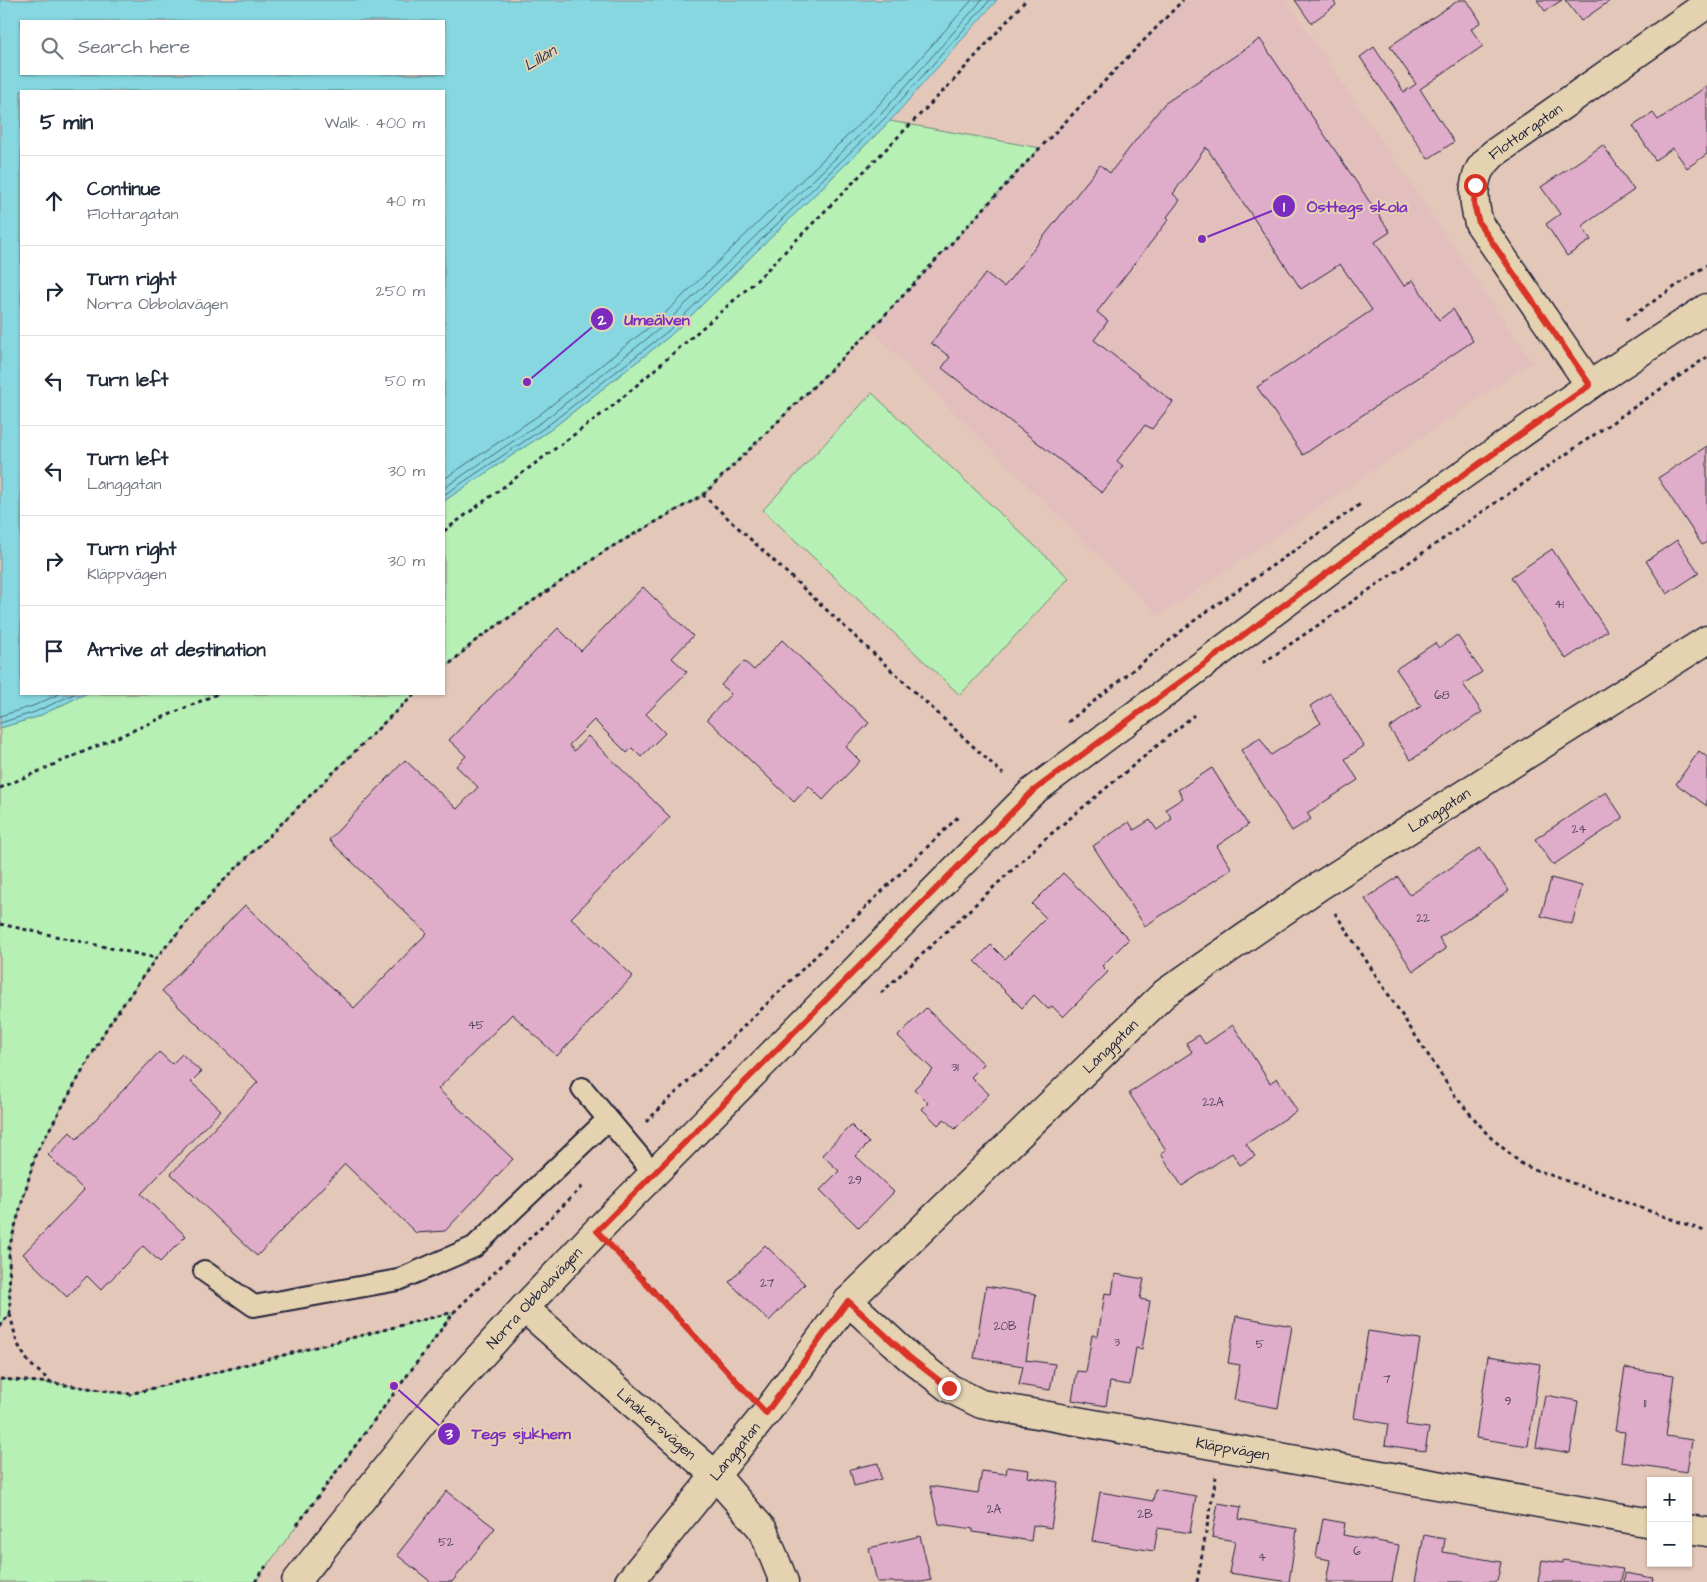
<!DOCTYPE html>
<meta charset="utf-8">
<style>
body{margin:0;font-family:"Architects Daughter",sans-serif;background:#f6f6f7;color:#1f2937}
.controls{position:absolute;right:15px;bottom:15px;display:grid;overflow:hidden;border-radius:0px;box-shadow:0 1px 4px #0004}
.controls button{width:45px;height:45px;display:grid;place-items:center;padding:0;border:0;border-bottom:1px solid #e0e1e3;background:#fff;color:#1f2937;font:25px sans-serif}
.stop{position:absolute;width:15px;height:15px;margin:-11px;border:4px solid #d93025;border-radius:50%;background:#fff}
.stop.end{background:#d93025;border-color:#fff;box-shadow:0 1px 5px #0008}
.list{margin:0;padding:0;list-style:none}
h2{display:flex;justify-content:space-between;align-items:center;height:65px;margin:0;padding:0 20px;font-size:21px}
h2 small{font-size:16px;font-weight:400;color:#747a83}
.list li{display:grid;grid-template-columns:32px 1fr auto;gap:15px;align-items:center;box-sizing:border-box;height:90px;padding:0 20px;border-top:1px solid #e0e1e3}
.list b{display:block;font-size:19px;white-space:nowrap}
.list p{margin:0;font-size:16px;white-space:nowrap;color:#747a83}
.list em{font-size:16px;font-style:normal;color:#747a83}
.icon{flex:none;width:28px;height:28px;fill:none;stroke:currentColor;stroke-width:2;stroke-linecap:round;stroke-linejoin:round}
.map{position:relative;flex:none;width:1707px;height:1582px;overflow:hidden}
.search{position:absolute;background:#fff;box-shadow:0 1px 4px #0004;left:20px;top:20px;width:425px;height:55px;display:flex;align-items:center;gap:12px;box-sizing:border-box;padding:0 18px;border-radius:0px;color:#747a83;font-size:19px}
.panel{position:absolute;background:#fff;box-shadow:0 1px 4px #0004;left:20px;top:90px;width:425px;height:605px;border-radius:0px}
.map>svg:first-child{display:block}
.built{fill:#e2bfbd}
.green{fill:#b6f0b4;stroke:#6c8978}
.water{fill:#86d7e0;stroke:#5e8f9e;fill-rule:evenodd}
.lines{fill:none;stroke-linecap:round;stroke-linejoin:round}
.shore{stroke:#4a6a7d;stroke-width:1}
.building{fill:#dfacc9;stroke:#22223b}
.service-casing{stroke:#22223b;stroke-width:24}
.minor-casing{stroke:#22223b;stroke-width:31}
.tertiary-casing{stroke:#22223b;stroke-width:31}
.path{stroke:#22223b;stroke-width:3;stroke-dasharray:4 4;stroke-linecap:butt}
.service{stroke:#e5d2b0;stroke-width:20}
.minor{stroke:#e5d2b0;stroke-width:28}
.tertiary{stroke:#e5d2b0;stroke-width:28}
.route{stroke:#d93025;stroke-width:6}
.labels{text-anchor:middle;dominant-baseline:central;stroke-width:4;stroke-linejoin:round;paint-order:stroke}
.number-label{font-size:12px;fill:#51445e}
.street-label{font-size:15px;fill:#22223b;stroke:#e5d2b0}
.water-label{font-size:16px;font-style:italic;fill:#313d54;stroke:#e5d2b0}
.leader{fill:none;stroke:#7b2cbf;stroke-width:2}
.callout-dot{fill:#7b2cbf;stroke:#e5d2b0;stroke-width:2}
.mark-label{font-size:15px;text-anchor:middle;font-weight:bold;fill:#fff}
.callout-label{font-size:16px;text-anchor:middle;font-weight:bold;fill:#7b2cbf;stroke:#e5d2b0;stroke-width:4;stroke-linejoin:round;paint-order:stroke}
</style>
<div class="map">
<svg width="1707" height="1582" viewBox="0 0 1707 1582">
<rect width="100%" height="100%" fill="#e3c7b8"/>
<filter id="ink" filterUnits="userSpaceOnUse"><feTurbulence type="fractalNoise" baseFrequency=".02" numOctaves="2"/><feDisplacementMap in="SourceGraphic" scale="10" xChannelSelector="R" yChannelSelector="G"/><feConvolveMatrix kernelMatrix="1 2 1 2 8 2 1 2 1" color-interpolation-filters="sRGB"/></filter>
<g filter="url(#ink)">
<!-- built -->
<path class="built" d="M1183,0H1286L1532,362L1159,616L871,330L1040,148Z"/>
<!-- green -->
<path class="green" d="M890,121L1040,148L871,330L703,495L608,549L475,641L444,669V501L550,430L671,335Z
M872,393L1069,578L960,695L763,510Z
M85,694H415L393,714L220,884L156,958L108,1026L36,1153L9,1248L10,1313L0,1327V728L37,717Z
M454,1312L255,1582H0V1379L52,1383L130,1394Z"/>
<!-- water -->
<path class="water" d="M0,0H997L890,121L671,335L550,430L444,501V91H21V694H85L37,717L0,728ZM21,21H444V74H21Z"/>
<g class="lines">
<!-- shore -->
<path class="shore" d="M444,479L539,415L658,320L876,108L972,0
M444,488L543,421L663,326L882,113L982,0
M444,495L547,426L668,331L886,117L990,0
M0,716L33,706L59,694
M0,723L35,712L74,694"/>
</g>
<!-- building -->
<path class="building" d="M1295,0H1333L1336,5L1311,23Z
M1459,0H1467L1481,22L1471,29L1483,46L1420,89L1454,142L1428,159L1360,57L1374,47L1404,92L1416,84L1390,46Z
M1537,0H1562L1545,11Z
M1565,0H1611L1581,21Z
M1260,39L1390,232L1375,242L1404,286L1413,280L1439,320L1453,309L1473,341L1303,455L1257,387L1372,310L1340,264L1301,289L1206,147L1173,194L1180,200L1167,217L1169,219L1097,312L1108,321L1094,340L1173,402L1152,429L1145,425L1117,461L1123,466L1102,493L942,368L950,357L931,343L986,273L1004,287L1100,165L1110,173L1164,104Z
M1707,86V154L1687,168L1673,148L1655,160L1633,126L1653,113L1658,120Z
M1603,145L1634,190L1582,226L1591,240L1567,256L1546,224L1560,214L1541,187Z
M1707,446V542L1702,545L1658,478Z
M1677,540L1699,573L1667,594L1646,561Z
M1552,549L1607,631L1566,659L1511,577Z
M643,587L693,636L672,658L687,672L646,714L665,733L641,757L632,748L627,753L594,720L569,745L574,751L588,736L670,817L571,918L633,976L557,1056L512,1014L438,1089L513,1159L445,1231L416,1233L345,1164L257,1256L171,1174L258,1082L162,991L245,905L354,1008L427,933L329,840L405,760L457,809L478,787L456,766L466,756L449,740L558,628L581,651Z
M1457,635L1482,672L1463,684L1482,712L1411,760L1389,728L1421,706L1396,669L1435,643L1439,648Z
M782,640L869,723L846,747L860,761L823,800L809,786L794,802L707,719L731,694L721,685L744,661L754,670Z
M1330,693L1364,746L1345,759L1358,780L1307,813L1311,819L1292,831L1241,750L1260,738L1271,755L1321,723L1310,706Z
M1699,751L1707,757V806L1676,784Z
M1212,768L1248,825L1217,846L1232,869L1145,926L1093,846L1129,822L1134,830L1150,820L1157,830L1172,819L1166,809L1183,798L1178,790Z
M1606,792L1623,818L1553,865L1535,839Z
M1480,848L1509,891L1439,938L1446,949L1413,971L1365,899L1398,877L1410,895Z
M1063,873L1129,939L1102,966L1108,972L1063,1017L1052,1006L1048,1009L1034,995L1022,1008L975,961L991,945L1005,959L1046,918L1032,904Z
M1551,878L1582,886L1572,924L1541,916Z
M926,1008L984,1064L971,1077L989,1094L955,1129L944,1119L938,1125L922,1109L928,1103L914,1089L933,1070L898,1036Z
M1233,1025L1270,1083L1277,1078L1297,1111L1246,1144L1255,1156L1240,1165L1232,1153L1182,1186L1161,1154L1166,1150L1129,1093L1192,1052L1186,1043L1199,1035L1205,1044Z
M159,1052L172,1064L182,1054L201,1072L191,1082L221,1110L141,1194L186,1236L160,1262L143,1246L101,1290L87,1276L67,1297L23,1254L84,1190L48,1155L70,1132L77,1139Z
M851,1125L869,1143L856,1156L894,1192L859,1228L820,1190L839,1171L822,1155Z
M765,1245L805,1284L769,1321L729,1282Z
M1115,1274L1144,1279L1140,1299L1150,1301L1142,1349L1136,1348L1130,1385L1110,1382L1106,1406L1072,1400L1077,1371L1086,1372L1092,1335L1098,1336L1105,1293L1112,1294Z
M986,1286L1036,1294L1026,1360L1055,1364L1050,1390L1019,1385L1023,1366L974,1358Z
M1236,1316L1292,1326L1278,1408L1234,1400L1240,1365L1228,1363Z
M1368,1331L1420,1339L1406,1425L1429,1428L1425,1451L1385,1445L1388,1424L1354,1418Z
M1488,1356L1540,1364L1528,1446L1476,1438Z
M1625,1368L1674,1375L1666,1436L1692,1440L1687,1472L1621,1462L1625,1432L1615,1431Z
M1545,1395L1578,1401L1570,1453L1536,1447Z
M878,1463L881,1479L854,1486L850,1469Z
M1007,1467L1029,1470L1028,1477L1058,1482L1051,1528L1033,1525L1031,1541L973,1532V1529L939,1524L930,1486L978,1493L982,1471L1006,1474Z
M1155,1489L1196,1496L1190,1533L1158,1528L1154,1551L1092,1541L1100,1492L1153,1501Z
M447,1491L495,1528L452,1582H431L397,1555Z
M1218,1503L1241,1507L1239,1519L1297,1529L1289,1582L1229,1573L1235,1541L1212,1537Z
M1323,1519L1345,1523L1343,1535L1399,1545L1392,1582H1326L1330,1560L1316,1557Z
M1424,1535L1445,1539L1443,1552L1501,1562L1497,1582H1415Z
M920,1536L931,1580L922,1582H877L869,1548Z
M1542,1560L1563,1563V1560L1623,1569L1621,1582H1538Z
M1625,1573L1653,1578L1652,1582H1624Z"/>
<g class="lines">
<defs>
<path id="service" d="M582,1088L654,1174
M204,1271L254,1306L398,1280L474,1247L608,1119"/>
<g id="minor">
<path id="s1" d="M1590,385L1479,223C1474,205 1471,186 1480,169C1483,164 1489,159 1493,154L1707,4"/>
<path id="s2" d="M848,1301L909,1357L949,1388L981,1404L1651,1523"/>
<path id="s3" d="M524,1308L715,1475L763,1530L784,1582"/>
<path d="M1688,1529L1707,1532"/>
<path id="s4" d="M629,1582L766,1413L848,1301L1165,993L1318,887L1707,640"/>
</g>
<g id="tertiary">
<path id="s5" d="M296,1582L437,1404L524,1308L597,1231L1032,792L1358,549L1590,385L1707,308"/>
</g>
</defs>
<!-- service casing -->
<use href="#service" class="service-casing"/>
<!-- minor casing -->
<use href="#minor" class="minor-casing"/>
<!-- tertiary casing -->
<use href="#tertiary" class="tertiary-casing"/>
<!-- path -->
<path class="path" d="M1626,320L1707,265
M703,495L871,330L1040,148L1183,0
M444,531L614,405L756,281L953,81L1026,0
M1263,663L1707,357
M444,669L475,641L608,549L703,495L1003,774
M1068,722L1199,617L1362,503
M0,788L217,694
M1335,913L1455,1096L1489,1136L1523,1165L1707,1232
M0,924L156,958
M881,993L1045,839L1194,715
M646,1122L960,815
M620,1253L744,1389
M10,1314L17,1343L29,1363L52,1383
M0,1327L10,1313L9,1248L36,1153L108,1026L156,958L220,884L393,714L415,694
M0,1379L52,1383L130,1394L454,1312
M297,1525L454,1312L584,1185
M255,1582L266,1566
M1197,1582L1216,1477"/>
<!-- service -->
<use href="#service" class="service"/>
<!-- minor -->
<use href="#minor" class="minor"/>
<!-- tertiary -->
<use href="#tertiary" class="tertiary"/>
</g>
</g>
<g class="lines" filter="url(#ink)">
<!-- route -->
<path class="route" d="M949,1388L909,1357L848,1301L766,1413L597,1231L1032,792L1358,550L1590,385L1479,223L1474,204L1475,185"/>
</g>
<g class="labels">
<!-- number labels -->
<g class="number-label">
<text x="1559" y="604">41</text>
<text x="1442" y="695">68</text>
<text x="1579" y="829">24</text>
<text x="1423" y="918">22</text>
<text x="476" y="1025">45</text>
<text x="955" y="1067">31</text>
<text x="1213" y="1102">22A</text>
<text x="855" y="1180">29</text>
<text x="767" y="1283">27</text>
<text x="1005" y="1326">20B</text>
<text x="1117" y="1342">3</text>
<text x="1260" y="1344">5</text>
<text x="1387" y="1379">7</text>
<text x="1508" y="1401">9</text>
<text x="1645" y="1403">11</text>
<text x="994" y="1509">2A</text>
<text x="1145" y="1514">2B</text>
<text x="446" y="1542">52</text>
<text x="1357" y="1551">6</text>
<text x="1262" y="1557">4</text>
</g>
<!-- street labels -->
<g class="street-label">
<text stroke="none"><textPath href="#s1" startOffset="311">Flottargatan</textPath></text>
<text stroke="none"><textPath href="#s4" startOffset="1128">Långgatan</textPath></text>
<text stroke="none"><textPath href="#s4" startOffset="722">Långgatan</textPath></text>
<text stroke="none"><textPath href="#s5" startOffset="371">Norra Obbolavägen</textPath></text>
<text stroke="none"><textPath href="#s3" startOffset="176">Linåkersvägen</textPath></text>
<text stroke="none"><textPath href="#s2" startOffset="425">Kläppvägen</textPath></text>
<text stroke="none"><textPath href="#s4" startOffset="168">Långgatan</textPath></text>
</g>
<!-- water labels -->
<g class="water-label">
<text transform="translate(540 58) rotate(-31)">Lillån</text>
</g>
</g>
<!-- callouts -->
<path class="leader" d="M1202 239L1284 206M527 382L602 319M394 1386L449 1434"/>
<g class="callout-dot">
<circle cx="1202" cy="239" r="5"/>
<circle cx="527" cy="382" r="5"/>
<circle cx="394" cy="1386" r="5"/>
<circle cx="1284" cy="206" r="12"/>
<circle cx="602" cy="319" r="12"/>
<circle cx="449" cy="1434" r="12"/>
</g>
<g class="mark-label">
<text x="1284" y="212">1</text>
<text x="602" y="325">2</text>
<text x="449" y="1439">3</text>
</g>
<g class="callout-label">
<text x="1357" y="212">Östtegs skola</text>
<text x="657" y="325">Umeälven</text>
<text x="521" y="1439">Tegs sjukhem</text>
</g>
</svg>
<div class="controls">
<button>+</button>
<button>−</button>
</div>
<div class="stop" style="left:1475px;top:185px"></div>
<div class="stop end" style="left:949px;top:1388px"></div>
<div class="search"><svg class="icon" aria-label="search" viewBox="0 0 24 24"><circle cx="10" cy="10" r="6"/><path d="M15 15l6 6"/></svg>Search here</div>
<section class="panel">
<h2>5 min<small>Walk · 400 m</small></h2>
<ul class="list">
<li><svg class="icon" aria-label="ahead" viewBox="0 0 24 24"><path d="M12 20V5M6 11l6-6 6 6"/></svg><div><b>Continue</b><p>Flottargatan</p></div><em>40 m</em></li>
<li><svg class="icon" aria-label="right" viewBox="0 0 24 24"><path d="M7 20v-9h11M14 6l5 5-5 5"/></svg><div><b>Turn right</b><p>Norra Obbolavägen</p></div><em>250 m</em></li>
<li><svg class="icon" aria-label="left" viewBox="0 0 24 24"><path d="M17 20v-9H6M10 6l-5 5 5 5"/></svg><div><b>Turn left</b></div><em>50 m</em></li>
<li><svg class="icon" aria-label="left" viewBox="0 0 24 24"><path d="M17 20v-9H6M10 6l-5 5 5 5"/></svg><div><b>Turn left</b><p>Långgatan</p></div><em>30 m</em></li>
<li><svg class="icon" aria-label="right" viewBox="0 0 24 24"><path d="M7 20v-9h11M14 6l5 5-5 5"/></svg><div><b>Turn right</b><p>Kläppvägen</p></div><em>30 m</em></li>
<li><svg class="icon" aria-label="arrive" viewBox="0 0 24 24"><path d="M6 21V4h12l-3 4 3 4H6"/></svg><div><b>Arrive at destination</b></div></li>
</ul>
</section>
</div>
